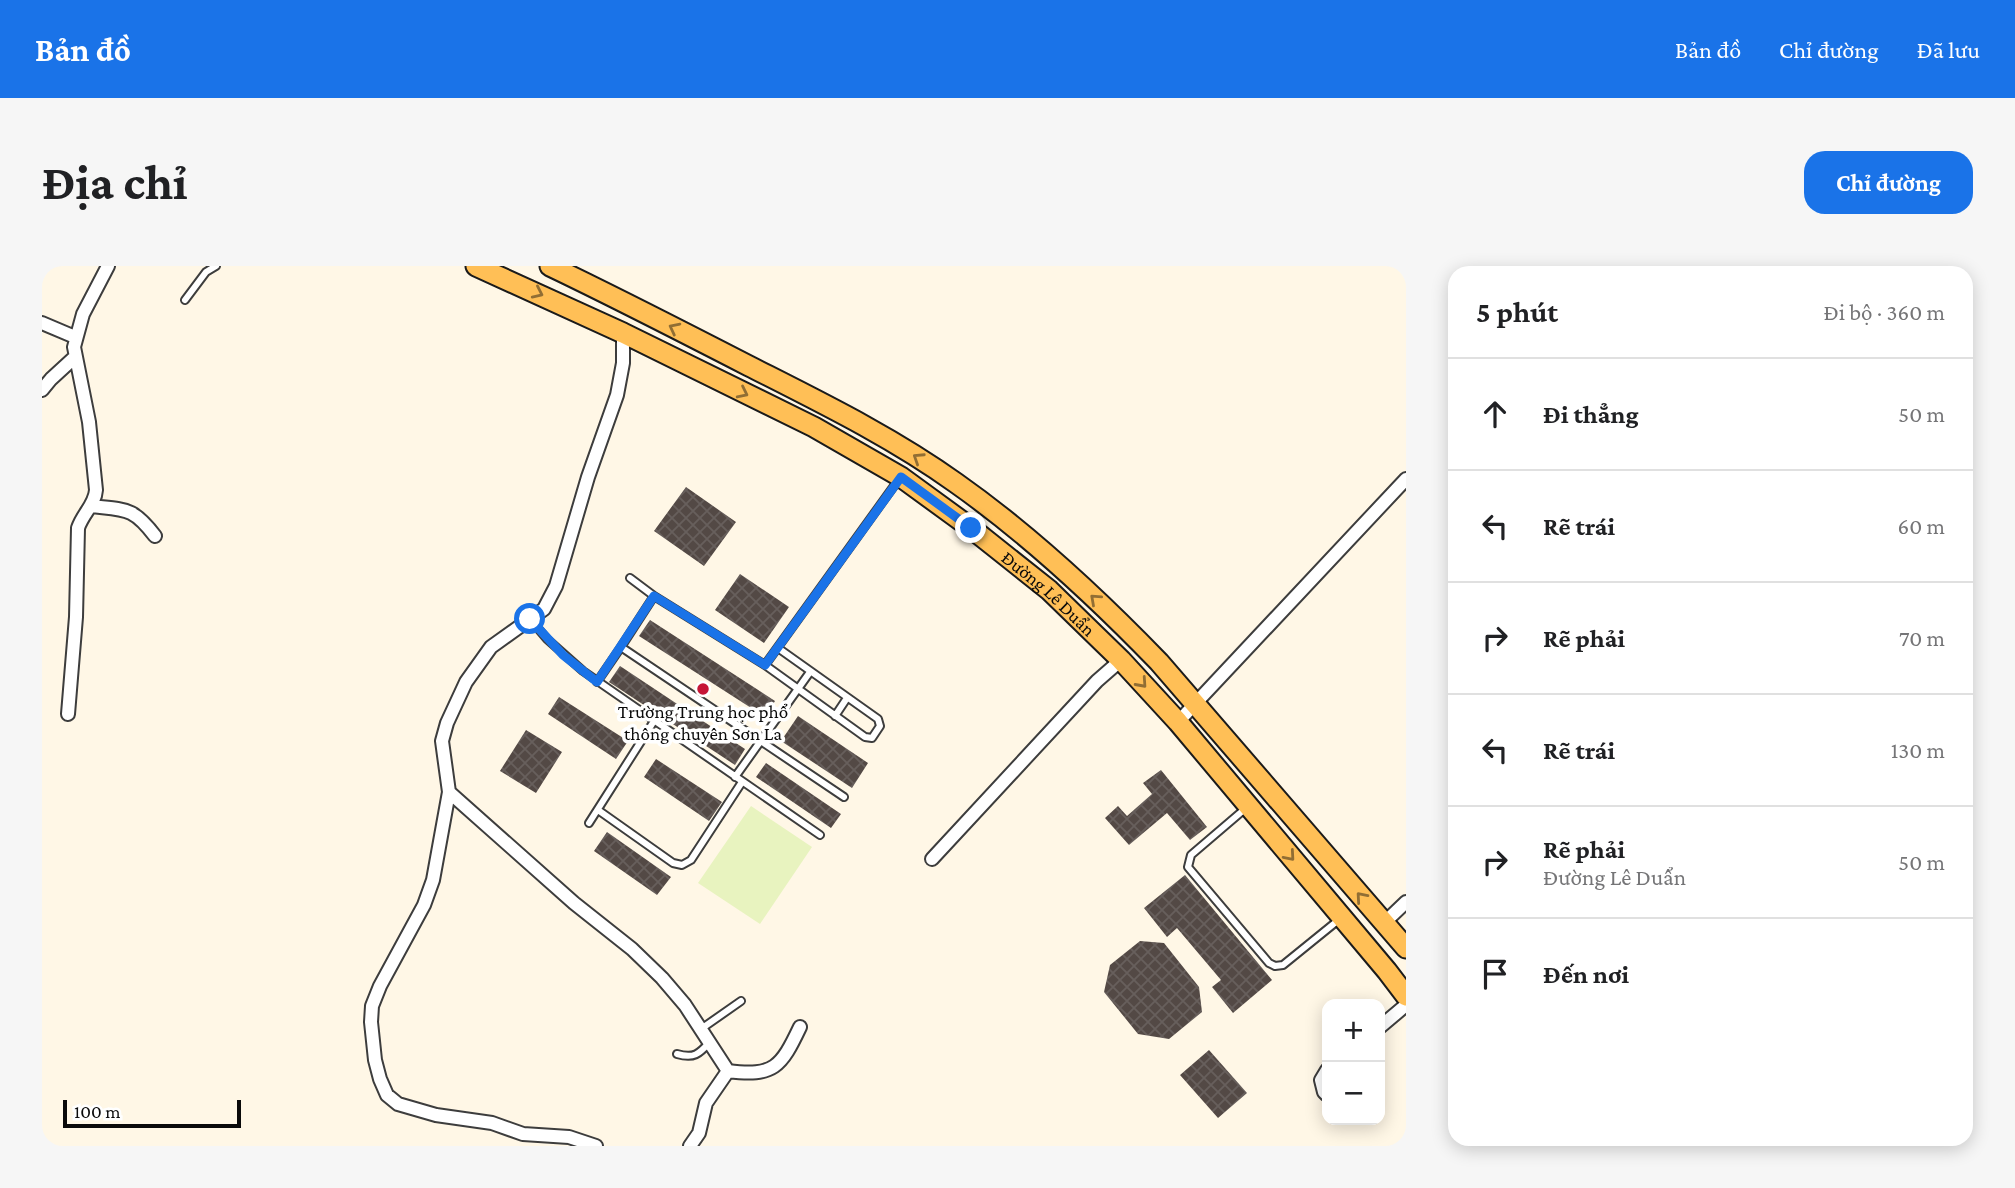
<!DOCTYPE html>
<html lang="vi">
<meta charset="utf-8">
<style>
body{margin:0;font-family:"Crimson Pro",serif;background:#f6f6f6;color:#202124}
.controls{position:absolute;right:21px;bottom:21px;display:grid;overflow:hidden;border-radius:14px;box-shadow:0 4px 18px #0003}
.controls button{width:63px;height:63px;display:grid;place-items:center;padding:0;border:0;border-bottom:2px solid #e0e0e0;background:#fff;color:#202124;font:35px sans-serif}
.scale{position:absolute;left:21px;bottom:18px;width:178px;box-sizing:border-box;padding-left:7px;border:4px solid #0a0a0a;border-top:0;font-size:19px;line-height:24px;white-space:nowrap;color:#0a0a0a;-webkit-text-stroke:5px #fff;paint-order:stroke}
.stop{position:absolute;width:21px;height:21px;margin:-16px;border:5px solid #1a73e8;border-radius:50%;background:#fff}
.stop.end{background:#1a73e8;border-color:#fff;box-shadow:0 2px 7px #0008}
.list{margin:0;padding:0;list-style:none}
h2{display:flex;justify-content:space-between;align-items:center;height:91px;margin:0;padding:0 28px;font-size:30px}
h2 small{font-size:23px;font-weight:400;color:#757577}
.list li{display:grid;grid-template-columns:46px 1fr auto;gap:21px;align-items:center;box-sizing:border-box;height:112px;padding:0 28px;border-top:2px solid #e0e0e0}
.list b{display:block;font-size:26px;white-space:nowrap}
.list p{margin:0;font-size:23px;white-space:nowrap;color:#757577}
.list em{font-size:23px;font-style:normal;color:#757577}
.icon{flex:none;width:38px;height:38px;fill:none;stroke:currentColor;stroke-width:2;stroke-linecap:round;stroke-linejoin:round}
.map{position:relative;flex:none;width:1364px;height:880px;overflow:hidden;border-radius:21px}
header{display:flex;align-items:center;gap:42px;box-sizing:border-box;height:98px;padding:0 35px;background:#1a73e8;color:#fff}
header strong{font-size:33px}
nav{display:flex;gap:38px;margin-inline-start:auto;font-size:24px}
.intro{display:flex;align-items:center;justify-content:space-between;box-sizing:border-box;height:168px;padding:0 42px}
h1{margin:0;font-size:49px}
.button{padding:18px 32px;border-radius:21px;background:#1a73e8;color:#fff;font-size:24px;font-weight:700}
main{display:flex;gap:42px;padding:0 42px}
aside{flex:1;background:#fff;border-radius:21px;box-shadow:0 4px 18px #0003}
.map>svg:first-child{display:block}
.pitch{fill:#e8f3bf}
.building{fill:url(#building-cross-hatch)}
.lines{fill:none;stroke-linecap:round;stroke-linejoin:round}
.lane-casing{stroke:#3d3d3d;stroke-width:10}
.street-casing{stroke:#3d3d3d;stroke-width:16}
.primary-casing{stroke:#1b1b1b;stroke-width:23}
.lane{stroke:#fff;stroke-width:6}
.street{stroke:#fff;stroke-width:12}
.primary{stroke:#ffbf56;stroke-width:19}
.oneway{stroke:#916e34}
.route{stroke:#1a73e8;stroke-width:9}
.poi-dot{fill:#c61536;stroke:#fff;stroke-width:2.5}
.labels{text-anchor:middle;dominant-baseline:central;stroke-width:7;stroke-linejoin:round;paint-order:stroke}
.street-label{font-size:19px;fill:#0a0a0a;stroke:#fff}
.poi-label{font-size:19px;fill:#0a0a0a;stroke:#fff}
</style>
<header>
<strong>Bản đồ</strong>
<nav><a>Bản đồ</a><a>Chỉ đường</a><a>Đã lưu</a></nav>
</header>
<div class="intro"><h1>Địa chỉ</h1><a class="button">Chỉ đường</a></div>
<main>
<div class="map">
<svg width="1364" height="880" viewBox="0 0 1364 880">
<defs>
<pattern id="building-cross-hatch" width="8" height="8" patternUnits="userSpaceOnUse" patternTransform="scale(1.75)"><rect width="8" height="8" fill="#534945"/><path d="M0 0l8 8M0 8l8-8" fill="none" stroke="#675f5c"/></pattern>
</defs>
<rect width="100%" height="100%" fill="#fff7e6"/>
<!-- pitch -->
<path class="pitch" d="M709,540L770,581L718,658L656,617Z"/>
<!-- building -->
<path class="building" d="M644,221L694,256L662,300L612,265Z
M698,308L747,341L722,377L673,344Z
M608,354L733,435L723,451L597,370Z
M578,400L703,483L693,499L567,416Z
M517,431L586,475L574,493L506,448Z
M756,450L826,497L810,522L739,475Z
M484,464L520,486L494,527L458,505Z
M614,493L680,536L667,555L602,511Z
M724,497L799,548L789,562L714,511Z
M1119,504L1165,561L1148,574L1125,547L1087,579L1063,552L1076,540L1085,550L1110,528L1101,517Z
M565,566L629,611L615,629L552,585Z
M1143,609L1230,714L1191,747L1170,721L1179,714L1135,662L1125,671L1102,642Z
M1098,675L1122,677L1157,721L1160,746L1127,773L1096,768L1062,726L1068,699Z
M1167,784L1205,827L1176,852L1138,809Z"/>
<g class="lines">
<defs>
<path id="lane" d="M143,34L164,6L174,0
M588,312L612,330L723,399L823,471L830,472L838,460L836,453L736,382
M612,330L579,381L802,531
M488,353L505,373L541,405L778,569
M723,399L857,213
M555,416L579,381
M793,450L805,432
M693,511L768,406
M1204,542L1149,589L1146,601L1227,697L1233,700L1241,699L1299,652
M556,544L631,597L640,599L649,594L700,516
M547,557L612,455
M659,763L699,735
M635,788C652,793 657,788 668,776"/>
<path id="street" d="M0,57L33,71
M0,124L9,113L33,91
M49,240C84,244 91,241 113,270
M26,448L34,351L36,262C41,247 53,239 54,224L47,156L32,81L41,48L66,0
M1136,456L1364,213
M407,526L532,637L590,683L620,712L643,739L686,805
M890,593L1055,415L1079,394
M1342,657L1364,636
M1338,761L1364,739
M1285,804L1279,814L1282,826L1285,829
M686,805C732,811 739,801 758,761
M554,880L527,871L481,868L450,857L394,849L356,838L345,829L338,813L333,794L329,756L330,740L338,720L382,639L391,614L407,526L400,475L405,457L424,416L449,381L502,343L514,320L546,211L575,129L581,97V67
M648,880L657,867L664,837L686,805"/>
<g id="primary">
<path id="s1" d="M434,0L581,67L772,161L859,211L929,262L1007,324L1079,394L1136,456L1345,705L1364,730"/>
<path d="M508,0C575,32 641,66 707,100C778,136 850,171 914,217C985,267 1057,334 1117,396L1364,682"/>
</g>
</defs>
<!-- lane casing -->
<use href="#lane" class="lane-casing"/>
<!-- street casing -->
<use href="#street" class="street-casing"/>
<!-- primary casing -->
<use href="#primary" class="primary-casing"/>
<!-- lane -->
<use href="#lane" class="lane"/>
<!-- street -->
<use href="#street" class="street"/>
<!-- primary -->
<use href="#primary" class="primary"/>
</g>
<!-- one-way arrows -->
<defs><path id="oneway-chevron" d="M-2-3.5L2.5 0L-2 3.5" fill="none" stroke-width="1.6" stroke-linecap="round" stroke-linejoin="round" transform="scale(1.75)"/></defs>
<g class="oneway">
<use href="#oneway-chevron" transform="translate(496 27) rotate(25)"/>
<use href="#oneway-chevron" transform="translate(632 62) rotate(-153)"/>
<use href="#oneway-chevron" transform="translate(701 127) rotate(26)"/>
<use href="#oneway-chevron" transform="translate(876 192) rotate(-147)"/>
<use href="#oneway-chevron" transform="translate(1053 333) rotate(-138)"/>
<use href="#oneway-chevron" transform="translate(1100 417) rotate(48)"/>
<use href="#oneway-chevron" transform="translate(1248 590) rotate(49)"/>
<use href="#oneway-chevron" transform="translate(1319 631) rotate(-131)"/>
</g>
<g class="lines">
<!-- route -->
<path class="route" d="M488,353L521,389L555,416L612,330L723,399L859,211L929,262"/>
</g>
<!-- markers -->
<circle class="poi-dot" cx="661" cy="423" r="7"/>
<g class="labels">
<!-- street labels -->
<g class="street-label">
<text stroke="none"><textPath href="#s1" startOffset="663">Đường Lê Duẩn</textPath></text>
</g>
<!-- poi labels -->
<g class="poi-label">
<text x="661" y="445">Trường Trung học phổ<tspan x="661" dy="22">thông chuyên Sơn La</tspan></text>
</g>
</g>
</svg>
<div class="controls">
<button>+</button>
<button>−</button>
</div>
<div class="scale">100 m</div>
<div class="stop" style="left:488px;top:353px"></div>
<div class="stop end" style="left:929px;top:262px"></div>
</div>
<aside>
<h2>5 phút<small>Đi bộ · 360 m</small></h2>
<ul class="list">
<li><svg class="icon" aria-label="ahead" viewBox="0 0 24 24"><path d="M12 20V5M6 11l6-6 6 6"/></svg><div><b>Đi thẳng</b></div><em>50 m</em></li>
<li><svg class="icon" aria-label="left" viewBox="0 0 24 24"><path d="M17 20v-9H6M10 6l-5 5 5 5"/></svg><div><b>Rẽ trái</b></div><em>60 m</em></li>
<li><svg class="icon" aria-label="right" viewBox="0 0 24 24"><path d="M7 20v-9h11M14 6l5 5-5 5"/></svg><div><b>Rẽ phải</b></div><em>70 m</em></li>
<li><svg class="icon" aria-label="left" viewBox="0 0 24 24"><path d="M17 20v-9H6M10 6l-5 5 5 5"/></svg><div><b>Rẽ trái</b></div><em>130 m</em></li>
<li><svg class="icon" aria-label="right" viewBox="0 0 24 24"><path d="M7 20v-9h11M14 6l5 5-5 5"/></svg><div><b>Rẽ phải</b><p>Đường Lê Duẩn</p></div><em>50 m</em></li>
<li><svg class="icon" aria-label="arrive" viewBox="0 0 24 24"><path d="M6 21V4h12l-3 4 3 4H6"/></svg><div><b>Đến nơi</b></div></li>
</ul>
</aside>
</main>
